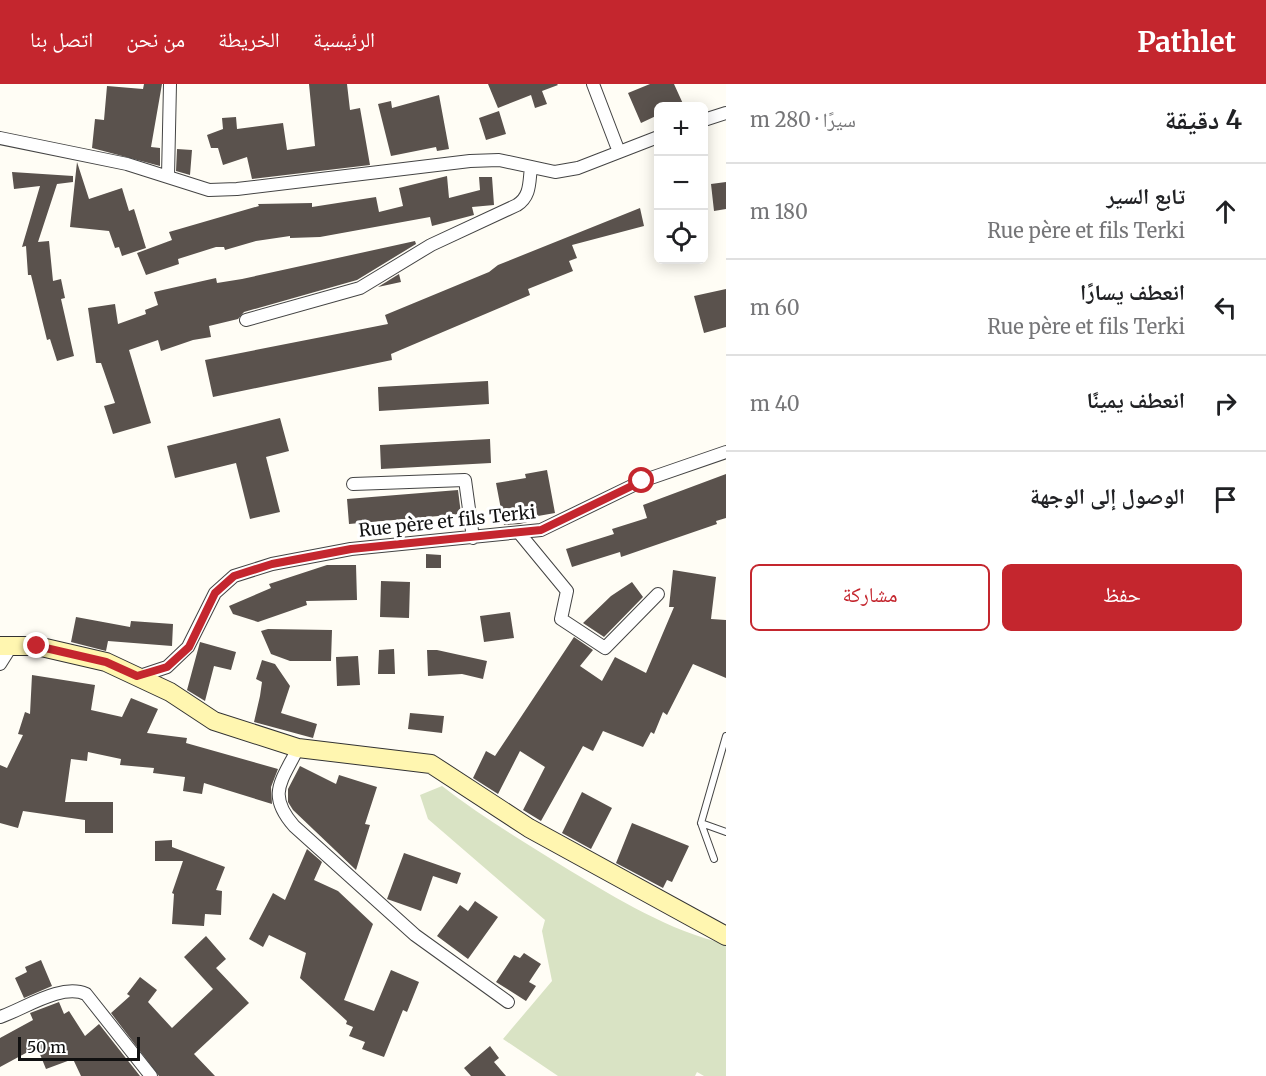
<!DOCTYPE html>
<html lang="ar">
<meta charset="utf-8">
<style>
body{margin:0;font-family:Merriweather,"Noto Naskh Arabic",serif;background:#f6f6f6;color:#202124;direction:rtl}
.controls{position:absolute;right:18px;top:18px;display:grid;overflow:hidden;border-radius:9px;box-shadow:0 3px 15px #0003}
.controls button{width:54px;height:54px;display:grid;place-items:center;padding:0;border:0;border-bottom:2px solid #e0e0e0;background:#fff;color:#202124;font:30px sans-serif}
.scale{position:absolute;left:18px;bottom:15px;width:122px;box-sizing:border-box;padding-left:6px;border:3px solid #111;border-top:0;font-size:16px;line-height:21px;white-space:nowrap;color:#111;-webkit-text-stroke:4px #fff;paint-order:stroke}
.stop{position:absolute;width:18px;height:18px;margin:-14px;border:4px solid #c4262e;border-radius:50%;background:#fff}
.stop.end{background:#c4262e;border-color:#fff;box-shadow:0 2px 6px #0008}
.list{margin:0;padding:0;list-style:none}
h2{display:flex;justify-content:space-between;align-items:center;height:78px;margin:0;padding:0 24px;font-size:26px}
h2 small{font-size:20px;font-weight:400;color:#757577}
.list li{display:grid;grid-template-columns:39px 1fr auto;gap:18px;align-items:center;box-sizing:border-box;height:96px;padding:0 24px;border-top:2px solid #e0e0e0}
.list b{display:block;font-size:22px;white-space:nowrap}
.list p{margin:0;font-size:20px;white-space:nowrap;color:#757577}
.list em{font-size:20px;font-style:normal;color:#757577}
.actions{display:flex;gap:12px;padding:18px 24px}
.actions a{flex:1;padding:14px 0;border:2px solid #c4262e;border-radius:9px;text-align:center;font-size:21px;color:#c4262e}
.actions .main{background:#c4262e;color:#fff}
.icon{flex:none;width:33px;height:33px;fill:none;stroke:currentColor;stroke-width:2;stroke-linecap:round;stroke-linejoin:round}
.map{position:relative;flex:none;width:726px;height:992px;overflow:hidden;direction:ltr}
header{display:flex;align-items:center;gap:36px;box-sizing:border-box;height:84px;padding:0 30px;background:#c4262e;color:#fff}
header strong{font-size:28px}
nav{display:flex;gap:33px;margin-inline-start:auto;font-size:21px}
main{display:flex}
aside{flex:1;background:#fff}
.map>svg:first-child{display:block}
.cemetery{fill:#d9e3c4}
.building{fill:#5a524d}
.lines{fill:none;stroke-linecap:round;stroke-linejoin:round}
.lane-casing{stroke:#444;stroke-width:8}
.street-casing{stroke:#444;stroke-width:14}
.secondary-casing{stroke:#333;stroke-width:20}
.lane{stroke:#fff;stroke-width:6}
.street{stroke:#fff;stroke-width:12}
.secondary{stroke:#fff6b0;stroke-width:18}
.route{stroke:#c4262e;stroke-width:8}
.labels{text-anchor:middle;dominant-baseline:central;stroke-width:6;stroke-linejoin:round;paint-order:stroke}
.street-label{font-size:18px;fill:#111;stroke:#fff}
</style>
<header>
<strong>Pathlet</strong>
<nav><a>الرئيسية</a><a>الخريطة</a><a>من نحن</a><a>اتصل بنا</a></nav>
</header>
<main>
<aside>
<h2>4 دقيقة<small>سيرًا · 280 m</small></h2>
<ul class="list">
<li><svg class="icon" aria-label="ahead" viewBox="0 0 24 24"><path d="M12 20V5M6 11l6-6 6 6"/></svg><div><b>تابع السير</b><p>Rue père et fils Terki</p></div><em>180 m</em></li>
<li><svg class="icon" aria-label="left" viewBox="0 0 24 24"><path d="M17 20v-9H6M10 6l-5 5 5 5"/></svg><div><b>انعطف يسارًا</b><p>Rue père et fils Terki</p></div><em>60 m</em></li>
<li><svg class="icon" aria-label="right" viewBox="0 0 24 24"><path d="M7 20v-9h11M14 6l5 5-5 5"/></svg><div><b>انعطف يمينًا</b></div><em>40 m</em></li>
<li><svg class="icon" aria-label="arrive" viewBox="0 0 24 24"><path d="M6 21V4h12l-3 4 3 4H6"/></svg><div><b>الوصول إلى الوجهة</b></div></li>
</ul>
<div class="actions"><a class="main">حفظ</a><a>مشاركة</a></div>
</aside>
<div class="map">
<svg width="726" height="992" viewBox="0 0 726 992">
<rect width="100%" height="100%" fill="#fffdf5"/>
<!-- cemetery -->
<path class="cemetery" d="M442,702C482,733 525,759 569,786C618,815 669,847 726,860V992H704L697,988L695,992H558L503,955L552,897L542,847L545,836L428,735L420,711Z"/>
<!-- building -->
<path class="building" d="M144,0H162L151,63L160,64V82L92,64L95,35L104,36L107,2L143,5Z
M309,0H347L350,26L360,24L370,81L252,95L247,73L223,81L218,64H211L207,51L223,45L222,34L236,33L237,45L283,39L287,66L315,62Z
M488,0H557L558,1L542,7L547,20L535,24L531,11L498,24Z
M650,0H674L684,22H658V31L641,39L628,9Z
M439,11L449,65L437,67L436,63L391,72L378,20L391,17L392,24Z
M499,27L506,50L486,56L479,34Z
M177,65L192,66L190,91L176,87Z
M77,78L89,115L122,104L129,127L134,125L146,164L122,172L119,163L115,164L109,147L70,143Z
M12,88L73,92V98L57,100L38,158L49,157L53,197L61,195L65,214L61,215L74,272L57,277L50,255L47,256L31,191H28L26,162L22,163L40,102L14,105Z
M447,92L449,114L480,106L479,93H492L494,121L472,123L474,131L432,142L430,133L320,153L290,154V152L256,157L225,166L224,163H216L178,175L179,180L146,191L137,169L172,156L169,148L259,122L258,120L312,119V123L376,113L379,128L403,122L399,104Z
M726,98V125L714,127L711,100Z
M640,124L644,142L572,161L577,174L569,177L573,187L528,205L530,211L391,270L392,276L213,313L205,276L388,240L385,231L489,188L498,181Z
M415,157L416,160L357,196L244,228L238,235L209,242L211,253L193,256L161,267L158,256L129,266L151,339L113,350L104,322L115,319L101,279H96L88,224L115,220L118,240L146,230L145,226L158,221L154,208L216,194L217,199L242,195Z
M399,190L401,198L378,203Z
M726,205V243L704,249L694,212Z
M488,297L489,320L379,327L378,303Z
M280,334L289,367L266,373L280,428L250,435L236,379L175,394L167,362Z
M490,355L491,379L381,385L380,361Z
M547,386L555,429L538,432V435L520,440L504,441L496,399L526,394L525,390Z
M726,390V434L716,437L717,440L621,473L620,468L572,483L566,465L614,450L612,445L647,434L643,421Z
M458,406L461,430L349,440L347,415Z
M426,470L441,471V484H426Z
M327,481H356L357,516L306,517L307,521L258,538L233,530L229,522L271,504L269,500Z
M673,486L716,493L711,535L726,536V594L693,580L667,631L663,628L654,650L651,648L643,663L603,647L593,667L583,662L541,737L523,726L545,683L520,667L498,710L473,694L486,667L495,672L574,553L593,566L580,582L602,597L615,573L646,589L674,523H669Z
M381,497L410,498L409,534L380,533Z
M632,498L643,513L604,553L583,539L611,512Z
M510,528L514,554L484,558L480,532Z
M76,533L130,543L131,537L173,540L172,562L108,557L106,567L71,558Z
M268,545L332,546L331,577H290L271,570L261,547Z
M200,558L236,568L231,586L214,582L205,617L187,606Z
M394,565L395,590H378L379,566Z
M427,566H437L487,577L483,595L462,590L428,592Z
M358,572L360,601L337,602L336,573Z
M262,576L275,580L290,602L281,629L317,640L313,654L254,638L260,612L262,598L256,595Z
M32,591L95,601L91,626L122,633L131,614L158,625L147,649L187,654L186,659L278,685L271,703L272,720L204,699L202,710L183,707L185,693L153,689L154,684L120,681L121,675L88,668L87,677L71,675L65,718H113V749H85V736L23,727L18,744L0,739V681L7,684L23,651L18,650L25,628L30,630Z
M410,629L444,632L442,649L408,645Z
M300,682L336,700L339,691L377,703L365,740L370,741L356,786L293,726L288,718V705Z
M582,708L612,724L591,765L562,749Z
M632,739L689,762L672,798L667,796L663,804L616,779Z
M172,756V763L225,783L216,806L222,807L221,831L205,830L204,842L172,840L174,810L172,809L183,777H155V757Z
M307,765L322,778L314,796L338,807L373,840L344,916L374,927L391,886L419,898L407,928L403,926L384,973L362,965L365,958L349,952L353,943L346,940L347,937L300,894L306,869L269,851L263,863L249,855L273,809L285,816Z
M404,769L461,789L457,800L433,792L421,827L387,815Z
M475,817L498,833L468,875L437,852L460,821L468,827Z
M206,852L226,875L216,884L249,919L194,970L215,992H159L111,929L130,912L127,910L140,893L157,906L148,918L172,944L213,905L184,873Z
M524,869L541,880L529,898L536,902L526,917L496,898L514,871L520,874Z
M41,876L52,902L24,914L15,894L27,888L25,883Z
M59,918L64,930L69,927L85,952L99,940L140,992H81L73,975L46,985L37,963L0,983V954L33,936L30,929Z
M490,962L499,974L494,978L506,992H471L464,984Z"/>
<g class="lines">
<defs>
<path id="lane" d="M701,739L726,652
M714,775L701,739L726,748"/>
<path id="street" d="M593,0L619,68
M704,36L726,29
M0,54L127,80L209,106L237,105L470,77L499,76L555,88L578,84L658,53
M168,92L170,0
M246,236L360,204L431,161L517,121C531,112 529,98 531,83
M353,400L465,396L473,454
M520,450L567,507L561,535L605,564L658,510
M0,580L12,561
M137,593L167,583L188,563L215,509L234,492L272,480L351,465L541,446L642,397L726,368
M298,664C282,697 266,710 294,742L415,851L508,918
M0,933C24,925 61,899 86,910L151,992"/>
<path id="secondary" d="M0,562H37L106,578L170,608L214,637L298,664L431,680L529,744L726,852"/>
</defs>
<!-- lane casing -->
<use href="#lane" class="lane-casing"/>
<!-- street casing -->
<use href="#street" class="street-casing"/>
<!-- secondary casing -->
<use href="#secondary" class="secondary-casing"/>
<!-- lane -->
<use href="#lane" class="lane"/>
<!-- street -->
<use href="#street" class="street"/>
<!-- secondary -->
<use href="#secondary" class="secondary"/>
</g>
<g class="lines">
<!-- route -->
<path class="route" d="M37,562L106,578L137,592L167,583L189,563L215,509L234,492L272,480L351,465L541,446L642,397"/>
</g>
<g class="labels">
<!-- street labels -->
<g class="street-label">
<text transform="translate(447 437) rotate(-6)">Rue père et fils Terki</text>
</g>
</g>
</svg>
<div class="controls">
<button>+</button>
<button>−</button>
<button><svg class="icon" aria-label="locate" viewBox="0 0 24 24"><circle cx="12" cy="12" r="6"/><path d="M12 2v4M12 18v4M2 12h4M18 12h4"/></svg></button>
</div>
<div class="scale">50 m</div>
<div class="stop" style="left:642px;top:397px"></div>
<div class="stop end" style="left:37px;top:562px"></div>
</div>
</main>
